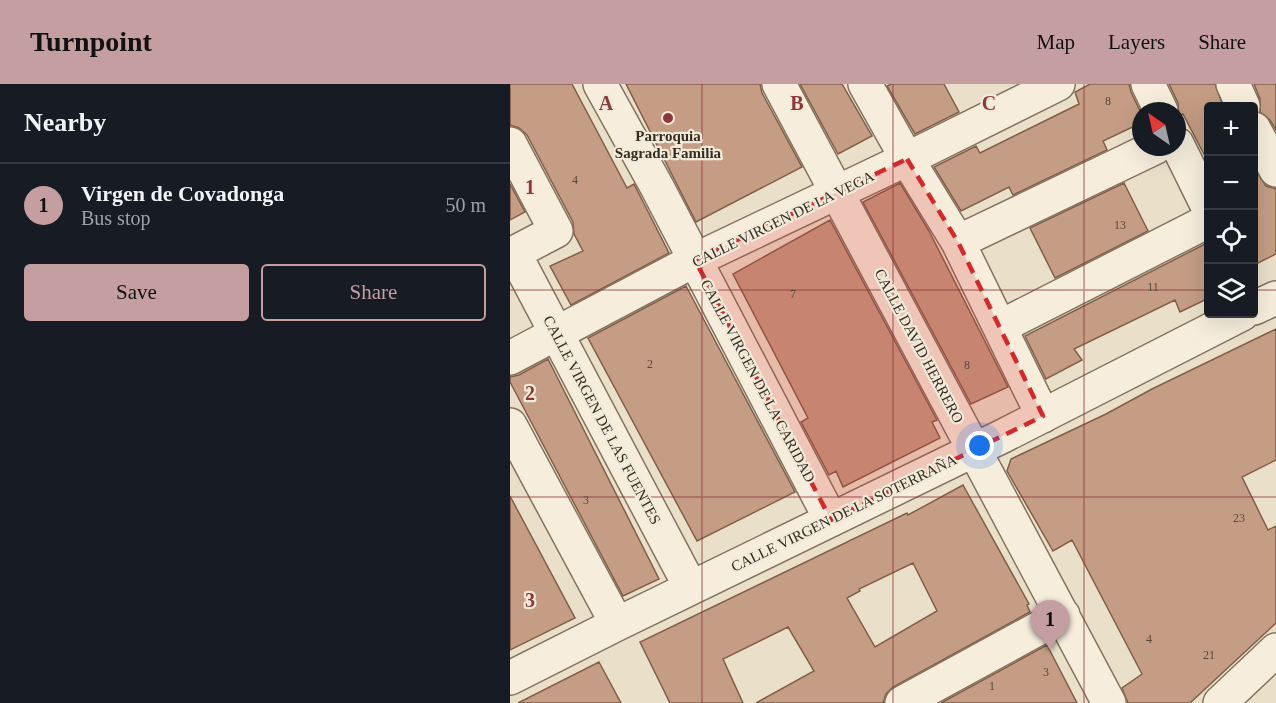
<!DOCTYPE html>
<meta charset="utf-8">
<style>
body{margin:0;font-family:"Times New Roman",serif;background:#20242c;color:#f1f3f6}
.controls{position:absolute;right:18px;top:18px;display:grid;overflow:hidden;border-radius:6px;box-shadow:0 6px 24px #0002}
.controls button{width:54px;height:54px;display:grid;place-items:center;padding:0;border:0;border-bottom:2px solid #363941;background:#171b24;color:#f1f3f6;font:30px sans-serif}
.compass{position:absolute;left:622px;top:18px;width:54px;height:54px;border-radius:50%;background:#171b24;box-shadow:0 6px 24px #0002;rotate:326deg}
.you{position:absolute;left:470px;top:362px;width:21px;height:21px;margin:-15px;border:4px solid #fff;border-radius:50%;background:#1a73e8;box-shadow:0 0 0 9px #1a73e833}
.badge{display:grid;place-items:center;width:39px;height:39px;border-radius:50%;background:#c49ea1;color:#111;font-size:20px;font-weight:700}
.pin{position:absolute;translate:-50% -50px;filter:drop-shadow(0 2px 3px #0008)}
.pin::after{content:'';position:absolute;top:32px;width:21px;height:18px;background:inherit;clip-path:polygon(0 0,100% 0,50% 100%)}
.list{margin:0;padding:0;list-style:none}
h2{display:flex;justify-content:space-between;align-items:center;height:78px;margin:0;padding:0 24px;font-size:26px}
h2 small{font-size:20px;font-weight:400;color:#9ea1a6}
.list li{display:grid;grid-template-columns:39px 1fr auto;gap:18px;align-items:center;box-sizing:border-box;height:84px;padding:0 24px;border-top:2px solid #363941}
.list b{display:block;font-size:22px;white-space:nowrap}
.list p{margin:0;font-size:20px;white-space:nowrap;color:#9ea1a6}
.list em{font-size:20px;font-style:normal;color:#9ea1a6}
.actions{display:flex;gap:12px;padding:18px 24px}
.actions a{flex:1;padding:14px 0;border:2px solid #c49ea1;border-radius:6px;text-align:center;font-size:21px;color:#c49ea1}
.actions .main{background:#c49ea1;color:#111}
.icon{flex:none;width:33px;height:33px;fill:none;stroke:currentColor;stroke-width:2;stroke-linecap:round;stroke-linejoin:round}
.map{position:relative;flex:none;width:766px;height:619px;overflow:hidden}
header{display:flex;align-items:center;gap:36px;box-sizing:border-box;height:84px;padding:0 30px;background:#c49ea1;color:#111}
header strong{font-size:28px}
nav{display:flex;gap:33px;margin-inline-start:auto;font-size:21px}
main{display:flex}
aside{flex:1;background:#171b24}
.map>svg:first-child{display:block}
.building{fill:#c49d84;stroke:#825e49;stroke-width:1.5;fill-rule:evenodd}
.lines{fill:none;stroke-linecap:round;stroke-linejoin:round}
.minor-casing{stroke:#857360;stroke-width:36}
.minor{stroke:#f6eddd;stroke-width:33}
.marked{fill:#d62828;fill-opacity:0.2;stroke:#d62828;stroke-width:4.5;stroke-dasharray:12 8;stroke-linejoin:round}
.grid{fill:none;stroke:#8e373a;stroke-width:1.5;stroke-opacity:0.55}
.poi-dot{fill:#8e373a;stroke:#f2ead9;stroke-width:2}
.labels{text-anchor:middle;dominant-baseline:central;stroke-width:4.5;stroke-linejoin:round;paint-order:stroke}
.number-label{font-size:12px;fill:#5a483a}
.poi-label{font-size:15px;font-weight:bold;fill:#372c22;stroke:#f2ead9}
.street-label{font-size:15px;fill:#372c22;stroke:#f2ead9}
.grid-label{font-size:20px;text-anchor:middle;font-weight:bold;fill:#8e373a;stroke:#f2ead9;stroke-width:4.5;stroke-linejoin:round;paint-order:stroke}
</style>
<header>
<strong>Turnpoint</strong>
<nav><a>Map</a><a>Layers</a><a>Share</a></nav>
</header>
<main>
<aside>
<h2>Nearby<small></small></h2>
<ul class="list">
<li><span class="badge">1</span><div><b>Virgen de Covadonga</b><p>Bus stop</p></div><em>50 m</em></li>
</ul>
<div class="actions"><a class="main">Save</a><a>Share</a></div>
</aside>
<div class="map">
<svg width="766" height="619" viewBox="0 0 766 619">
<rect width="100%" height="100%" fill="#eae0ca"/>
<!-- building -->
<path class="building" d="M0,0H62L117,104L124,100L159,169L61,221L40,182L73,167L64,150L63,138L17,51L9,44L0,41Z
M116,0H250L252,9L292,83L186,138Z
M290,0H332L362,52L328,70Z
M381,0H434L449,28L405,50L377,2Z
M580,0H619L621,8L631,29V39L593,57L597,66L503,111L499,103L451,127L424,83L466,62L470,69L569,20L565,8Z
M659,0H705L713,22H699V80L673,30L669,32L668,19Z
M744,0H766V46L760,36L750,28V15Z
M744,84L756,102L766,105V170L744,181Z
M390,99L419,147L498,303L461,320L353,118Z
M614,99L638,147L545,194L520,144Z
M0,100L15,128L0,136Z
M320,136L427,336L422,338L430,354L333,403L326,387L319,391L291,338L298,334L223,190Z
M699,158V214L670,228L665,216L564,265L572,276L536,295L515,252Z
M176,202L285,408L187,457L78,254Z
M766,245V376L732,393L758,446L766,442V539L680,619H618L612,604L632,590L562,456L543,467L497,387L501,375L596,330L642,305Z
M38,275L149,495L113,512L0,298V293L9,291Z
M453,401L519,520L517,521L520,528L383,603L376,610L373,619H246L304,587L278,543L213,575L233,619H160L130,558L397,429L398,431ZM403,479L427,527L365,563L337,514L350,507L349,505Z
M0,412L65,534L0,566Z
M537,561L567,619H431Z
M89,578L111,619H8Z"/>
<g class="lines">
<defs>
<path id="minor" d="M90,0L147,103L321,436
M269,0L599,619
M355,0L397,75L448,158L533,332
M638,0L651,27
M723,0L733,22
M744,45L766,86
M0,60L46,147L4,169L181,504
M667,60L698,123
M448,158L646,63
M744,224L766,214
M490,243L698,137
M0,274L185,176L397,75L548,0
M0,341L107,540
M0,594L107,540L493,352L732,230
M392,619L553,531
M710,619L766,566"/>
</defs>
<!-- minor casing -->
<use href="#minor" class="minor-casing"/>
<!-- minor -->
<use href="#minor" class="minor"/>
</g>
<!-- marked area -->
<path class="marked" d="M397,75L448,158L533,332L321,436L185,176Z"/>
<!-- grid -->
<path class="grid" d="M192,0V619M383,0V619M574,0V619M0,206H698M744,206H766M0,413H766"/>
<!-- markers -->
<circle class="poi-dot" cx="158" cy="34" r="6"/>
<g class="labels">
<!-- number labels -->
<g class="number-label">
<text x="598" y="17">8</text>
<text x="65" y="96">4</text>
<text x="610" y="141">13</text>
<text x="643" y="203">11</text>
<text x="283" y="210">7</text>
<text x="140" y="280">2</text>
<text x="457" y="281">8</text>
<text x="76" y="416">3</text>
<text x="729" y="434">23</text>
<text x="639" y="555">4</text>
<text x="699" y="571">21</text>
<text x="536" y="588">3</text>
<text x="482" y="602">1</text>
</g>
<!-- poi labels -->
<g class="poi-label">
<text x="158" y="52">Parroquia<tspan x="158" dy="17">Sagrada Familia</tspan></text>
</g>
<!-- street labels -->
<g class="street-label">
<text transform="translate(273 135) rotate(-26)">CALLE VIRGEN DE LA VEGA</text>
<text transform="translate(409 262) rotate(62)">CALLE DAVID HERRERO</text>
<text transform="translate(248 297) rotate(62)">CALLE VIRGEN DE LA CARIDAD</text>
<text transform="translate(92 336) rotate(62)">CALLE VIRGEN DE LAS FUENTES</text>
<text transform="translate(334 429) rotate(-26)">CALLE VIRGEN DE LA SOTERRAÑA</text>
</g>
</g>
<g class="grid-label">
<text x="96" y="26">A</text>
<text x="287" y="26">B</text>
<text x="479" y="26">C</text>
<text x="20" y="110">1</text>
<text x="20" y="316">2</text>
<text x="20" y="523">3</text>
</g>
</svg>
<div class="controls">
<button>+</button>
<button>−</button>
<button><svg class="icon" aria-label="locate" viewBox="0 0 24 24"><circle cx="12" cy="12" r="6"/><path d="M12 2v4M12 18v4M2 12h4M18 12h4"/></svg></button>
<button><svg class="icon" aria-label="layers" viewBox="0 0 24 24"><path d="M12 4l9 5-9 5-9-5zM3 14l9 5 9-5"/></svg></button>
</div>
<svg class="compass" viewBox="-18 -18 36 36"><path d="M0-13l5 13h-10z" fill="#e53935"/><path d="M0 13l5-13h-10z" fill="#9ea1a6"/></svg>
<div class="you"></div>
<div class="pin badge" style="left:540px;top:566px">1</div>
</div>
</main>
